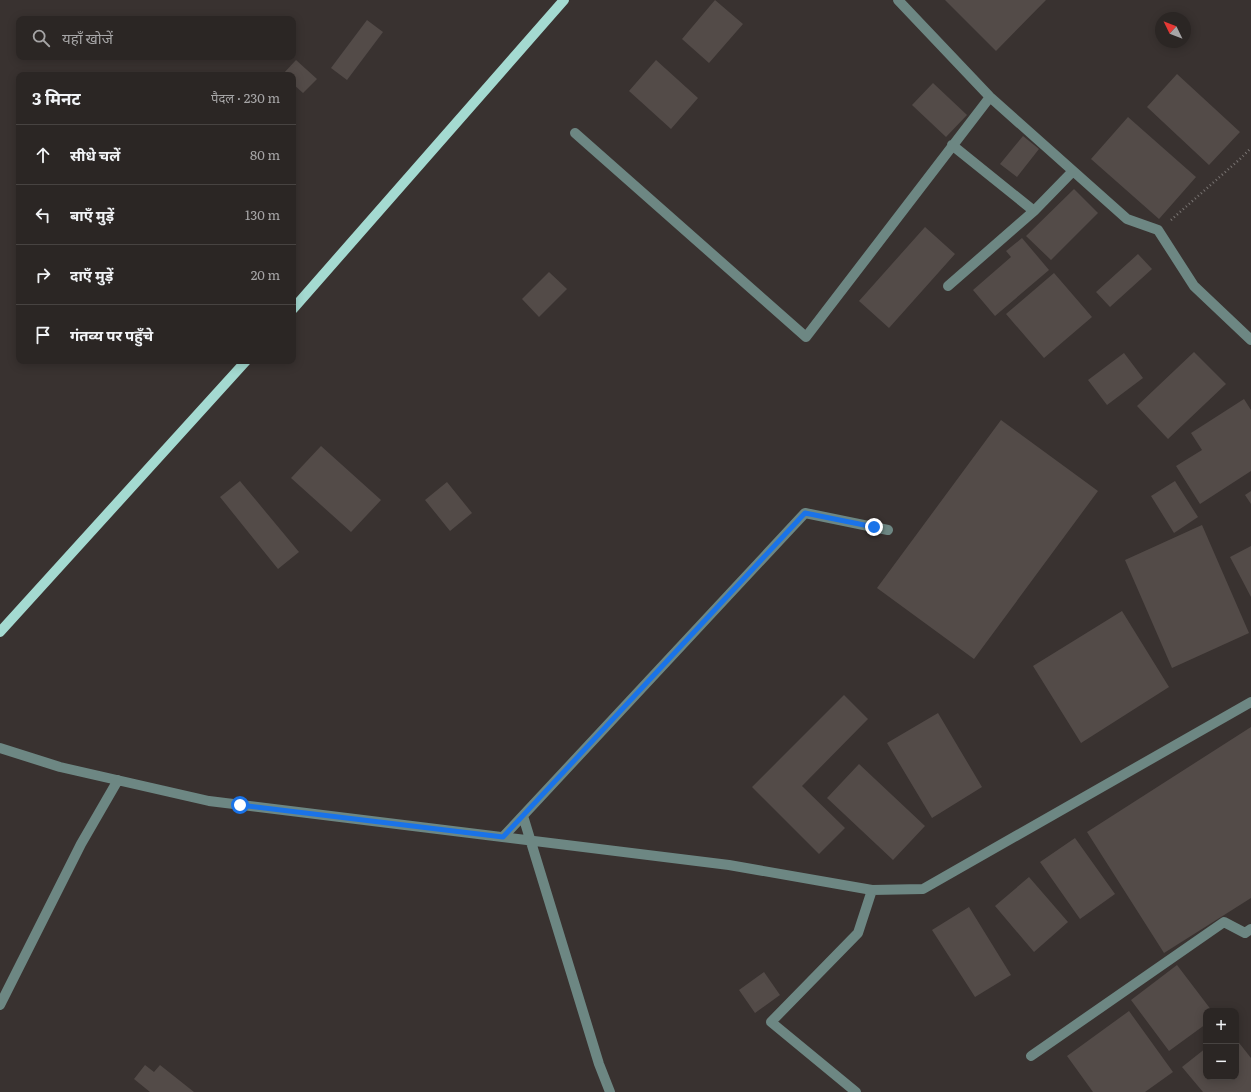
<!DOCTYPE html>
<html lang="hi">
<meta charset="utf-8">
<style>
body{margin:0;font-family:Literata,"Noto Sans Devanagari",serif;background:#332e2c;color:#f1f3f6}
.controls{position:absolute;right:12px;bottom:12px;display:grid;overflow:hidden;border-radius:8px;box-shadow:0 2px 10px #0003}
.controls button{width:36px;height:36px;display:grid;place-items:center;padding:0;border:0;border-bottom:1px solid #474341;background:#2b2624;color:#f1f3f6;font:20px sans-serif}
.compass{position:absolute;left:1155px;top:12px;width:36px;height:36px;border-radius:50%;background:#2b2624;box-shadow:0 2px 10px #0003;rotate:313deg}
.stop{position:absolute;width:12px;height:12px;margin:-9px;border:3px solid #1a73e8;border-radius:50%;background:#fff}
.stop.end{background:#1a73e8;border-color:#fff;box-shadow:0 1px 4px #0008}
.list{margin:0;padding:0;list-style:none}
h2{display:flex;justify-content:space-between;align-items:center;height:52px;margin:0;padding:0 16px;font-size:17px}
h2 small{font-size:13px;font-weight:400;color:#a6a5a6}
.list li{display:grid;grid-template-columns:26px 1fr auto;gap:12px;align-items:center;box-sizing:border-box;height:60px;padding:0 16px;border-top:1px solid #474341}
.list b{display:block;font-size:15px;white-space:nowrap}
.list em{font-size:13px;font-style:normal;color:#a6a5a6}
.icon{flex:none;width:22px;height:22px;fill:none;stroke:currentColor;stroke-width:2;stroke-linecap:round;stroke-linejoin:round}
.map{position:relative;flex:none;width:1251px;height:1092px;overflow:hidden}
.search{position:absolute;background:#2b2624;box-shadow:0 2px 10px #0003;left:16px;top:16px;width:280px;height:44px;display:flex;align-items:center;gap:10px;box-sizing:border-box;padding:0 14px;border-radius:8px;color:#a6a5a6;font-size:15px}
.panel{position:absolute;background:#2b2624;box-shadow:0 2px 10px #0003;left:16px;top:72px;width:280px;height:292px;border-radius:8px}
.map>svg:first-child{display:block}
.building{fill:#534b48}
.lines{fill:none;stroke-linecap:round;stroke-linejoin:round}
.path{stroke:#7a7573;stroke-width:2.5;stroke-dasharray:1 3;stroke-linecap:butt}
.minor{stroke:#6d8783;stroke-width:10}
.major{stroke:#a4dad1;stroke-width:10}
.route{stroke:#1a73e8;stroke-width:5}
</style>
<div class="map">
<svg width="1251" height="1092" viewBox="0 0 1251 1092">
<rect width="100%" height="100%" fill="#393230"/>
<!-- building -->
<path class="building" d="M715,0L743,24L709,63L682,39Z
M945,0H1046L996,51Z
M367,20L383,32L347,80L331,68Z
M296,60L317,79L303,93L293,84V75L283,74Z
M656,60L698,98L671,129L629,91Z
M1177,74L1240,132L1209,165L1147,107Z
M933,83L967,115L946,137L912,105Z
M1128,117L1196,177L1159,219L1091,159Z
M1023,136L1039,149L1017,177L1000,164Z
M1074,189L1098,213L1051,260L1026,236Z
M925,227L955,254L889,328L859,301Z
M1022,238L1049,270L995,316L973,290L1011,257L1006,251Z
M1138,254L1152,269L1110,307L1096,292Z
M549,272L567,289L539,317L522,299Z
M1054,273L1092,317L1044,358L1006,314Z
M1194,352L1226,384L1168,439L1137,406Z
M1124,353L1143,378L1107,405L1088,380Z
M1244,399L1251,410V471L1200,504L1176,466L1202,450L1191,433Z
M1001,420L1098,491L974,659L877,588Z
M321,446L381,500L351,532L291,478Z
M240,481L299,552L278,569L220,497Z
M1175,481L1198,517L1174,533L1151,496Z
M447,482L472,513L450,531L425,500Z
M1251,491V504L1245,495Z
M1202,525L1249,633L1172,668L1125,560Z
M1251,546V597L1230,557Z
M1122,611L1169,687L1081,743L1033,666Z
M844,695L868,719L802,786L845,828L819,854L752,787Z
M938,713L982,787L932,818L887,743Z
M1251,727V898L1164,953L1087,832Z
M859,764L925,826L893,860L827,798Z
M1075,838L1115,894L1080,919L1040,862Z
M1029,877L1068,922L1034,952L995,906Z
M969,907L1011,975L975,997L932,930Z
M1177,965L1212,1011H1206V1024L1169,1051L1131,1000Z
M764,972L780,995L755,1013L739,990Z
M1129,1011L1173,1072L1145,1092H1093L1067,1056Z
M1236,1039L1251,1058V1092H1203L1182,1067L1206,1048V1077H1236Z
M145,1065L154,1072L160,1065L194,1092H150L134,1079Z"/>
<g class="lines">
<!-- path -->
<path class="path" d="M1171,220L1240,159L1251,148"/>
<!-- minor -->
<path class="minor" d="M898,0L990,97L1127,219L1158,230L1194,286L1251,340
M575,133L806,337L990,97
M952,145L1034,211
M948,286L1034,211L1073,171
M0,748L60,767L209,801L729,865L872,890L923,889L1251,702
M523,816L599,1064L610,1092
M503,837L805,513L888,530
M0,1005L81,844L118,780
M1031,1056L1224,922L1245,933L1251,929
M856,1092L771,1022L858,933L872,890"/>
<!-- major -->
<path class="major" d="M293,309L564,0
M0,632L246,361"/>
</g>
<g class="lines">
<!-- route -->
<path class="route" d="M240,805L503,837L805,513L874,527"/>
</g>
</svg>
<div class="controls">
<button>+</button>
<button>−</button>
</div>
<svg class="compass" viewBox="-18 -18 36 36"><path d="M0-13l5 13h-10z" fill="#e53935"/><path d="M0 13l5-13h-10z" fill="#a6a5a6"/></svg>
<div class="stop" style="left:240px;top:805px"></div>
<div class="stop end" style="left:874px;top:527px"></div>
<div class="search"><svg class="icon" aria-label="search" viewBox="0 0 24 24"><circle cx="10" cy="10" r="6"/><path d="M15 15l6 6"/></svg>यहाँ खोजें</div>
<section class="panel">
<h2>3 मिनट<small>पैदल · 230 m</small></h2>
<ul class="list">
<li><svg class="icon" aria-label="ahead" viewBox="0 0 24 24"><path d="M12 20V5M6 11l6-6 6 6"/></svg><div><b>सीधे चलें</b></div><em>80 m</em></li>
<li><svg class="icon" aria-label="left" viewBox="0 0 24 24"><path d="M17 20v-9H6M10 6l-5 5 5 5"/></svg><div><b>बाएँ मुड़ें</b></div><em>130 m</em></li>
<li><svg class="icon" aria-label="right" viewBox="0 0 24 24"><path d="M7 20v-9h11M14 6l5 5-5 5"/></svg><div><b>दाएँ मुड़ें</b></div><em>20 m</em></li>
<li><svg class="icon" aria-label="arrive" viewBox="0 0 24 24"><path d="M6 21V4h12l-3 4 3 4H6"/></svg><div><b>गंतव्य पर पहुँचे</b></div></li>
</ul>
</section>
</div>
